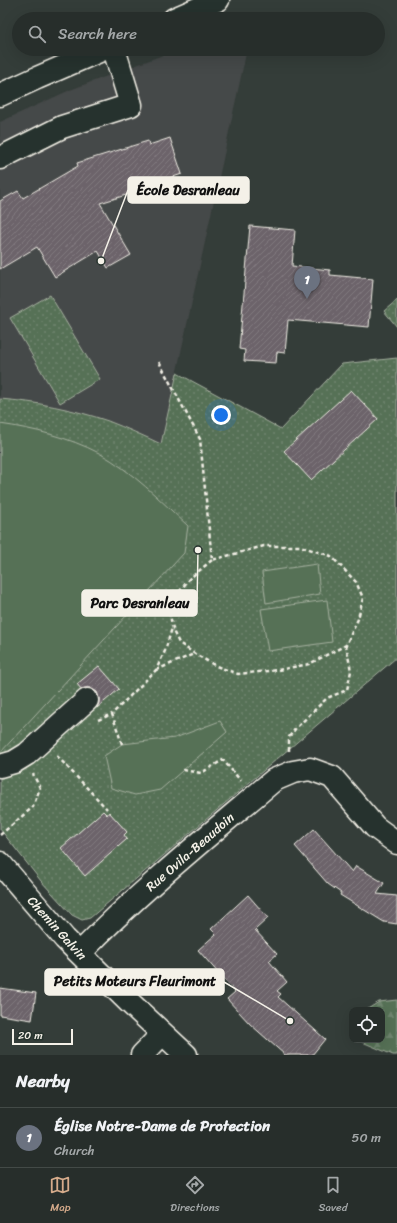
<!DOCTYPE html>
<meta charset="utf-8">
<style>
body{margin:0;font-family:Sriracha,sans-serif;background:#333a37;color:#f1f3f6}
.controls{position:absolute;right:12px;bottom:12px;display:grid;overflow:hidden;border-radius:8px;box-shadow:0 4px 16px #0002}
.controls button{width:36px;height:36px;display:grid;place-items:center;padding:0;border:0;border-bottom:1px solid #434a47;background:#272e2b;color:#f1f3f6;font:20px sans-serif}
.scale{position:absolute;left:12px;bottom:10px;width:61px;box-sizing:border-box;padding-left:4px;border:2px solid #f4f1e8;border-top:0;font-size:11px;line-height:14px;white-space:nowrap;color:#f4f1e8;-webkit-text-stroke:3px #26332d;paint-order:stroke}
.you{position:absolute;left:221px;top:415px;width:14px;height:14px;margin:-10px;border:3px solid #fff;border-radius:50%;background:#1a73e8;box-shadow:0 0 0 6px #1a73e833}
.badge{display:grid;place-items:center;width:26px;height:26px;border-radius:50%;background:#d6ab8b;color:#fff;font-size:13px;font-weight:700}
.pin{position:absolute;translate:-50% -33px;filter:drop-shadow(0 1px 2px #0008)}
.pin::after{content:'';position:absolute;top:21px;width:14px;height:12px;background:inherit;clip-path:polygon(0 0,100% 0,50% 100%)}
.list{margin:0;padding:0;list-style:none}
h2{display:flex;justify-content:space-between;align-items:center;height:52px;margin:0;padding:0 16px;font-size:17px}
h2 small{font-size:13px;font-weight:400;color:#a4a8a9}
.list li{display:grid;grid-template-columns:26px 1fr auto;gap:12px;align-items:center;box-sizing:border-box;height:60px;padding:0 16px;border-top:1px solid #434a47}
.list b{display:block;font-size:15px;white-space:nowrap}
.list p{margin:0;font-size:13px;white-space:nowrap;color:#a4a8a9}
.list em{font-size:13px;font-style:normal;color:#a4a8a9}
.icon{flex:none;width:22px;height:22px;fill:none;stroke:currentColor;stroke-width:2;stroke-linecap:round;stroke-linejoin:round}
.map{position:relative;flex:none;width:397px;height:1055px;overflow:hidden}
.search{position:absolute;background:#272e2b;box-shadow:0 4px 16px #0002;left:12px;right:12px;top:12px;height:44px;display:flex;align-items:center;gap:10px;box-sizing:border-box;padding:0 14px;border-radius:22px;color:#a4a8a9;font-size:15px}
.sheet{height:112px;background:#272e2b}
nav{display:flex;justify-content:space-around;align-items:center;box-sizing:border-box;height:56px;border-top:1px solid #434a47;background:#272e2b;font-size:11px;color:#a4a8a9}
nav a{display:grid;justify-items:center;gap:2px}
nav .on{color:#d6ab8b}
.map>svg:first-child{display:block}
.built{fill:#454848}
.forest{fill:url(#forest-firs);stroke:#a6b1a0}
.park{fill:url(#park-dots);stroke:#a6b1a0}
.pitch{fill:#577157;stroke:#a6b1a0}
.building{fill:url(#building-hatch);stroke:#f4f1e8}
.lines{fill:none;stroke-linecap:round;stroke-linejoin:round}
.minor-casing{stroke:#f4f1e8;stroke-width:25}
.path{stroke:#f4f1e8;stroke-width:2.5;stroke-dasharray:4 3;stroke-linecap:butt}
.minor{stroke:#26332d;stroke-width:22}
.labels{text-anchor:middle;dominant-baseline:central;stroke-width:4;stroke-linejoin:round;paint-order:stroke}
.street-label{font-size:13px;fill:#f4f1e8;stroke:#26332d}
.leader{fill:none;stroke:#f4f1e8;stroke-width:1.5}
.callout-dot{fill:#f4f1e8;stroke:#26332d;stroke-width:1.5}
.callout{fill:#f4f1e8;stroke:#f4f1e8;stroke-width:1.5}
.callout-label{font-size:14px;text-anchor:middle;font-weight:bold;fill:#111}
</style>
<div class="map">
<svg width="397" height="1055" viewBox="0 0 397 1055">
<defs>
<pattern id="forest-firs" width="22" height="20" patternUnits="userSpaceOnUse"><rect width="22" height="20" fill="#577157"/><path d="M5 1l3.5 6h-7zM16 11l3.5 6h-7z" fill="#70866f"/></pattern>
<pattern id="park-dots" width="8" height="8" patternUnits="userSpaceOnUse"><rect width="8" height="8" fill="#577157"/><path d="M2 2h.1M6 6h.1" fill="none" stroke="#70866f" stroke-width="1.8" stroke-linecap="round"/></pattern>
<pattern id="building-hatch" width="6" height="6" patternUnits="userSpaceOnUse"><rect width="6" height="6" fill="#6c636b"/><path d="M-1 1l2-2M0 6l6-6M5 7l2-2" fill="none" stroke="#827a80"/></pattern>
</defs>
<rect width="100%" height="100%" fill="#343d39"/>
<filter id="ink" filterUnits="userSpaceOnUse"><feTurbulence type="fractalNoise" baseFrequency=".025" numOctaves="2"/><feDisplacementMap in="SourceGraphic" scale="8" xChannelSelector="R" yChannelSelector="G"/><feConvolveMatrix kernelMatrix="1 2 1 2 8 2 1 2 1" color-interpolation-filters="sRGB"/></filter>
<g filter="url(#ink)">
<!-- built -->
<path class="built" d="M179,49H247L161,444L108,421L80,413L52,406L23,401L0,399V122L70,90Z"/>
<!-- forest -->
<path class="forest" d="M397,1000V1055H393L360,1041V1040H382V1010H366L379,1002Z"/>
<!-- park -->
<path class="park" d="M50,295L100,379L60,403L10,318Z
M397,300V327L384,311Z
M397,358V657L90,918L82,920L72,915L41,881L0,829V399C37,402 73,409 108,421C126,428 144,436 161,444L177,373L281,429L342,364Z"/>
<!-- pitch -->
<path class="pitch" d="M0,424C34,429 68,437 99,453C132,471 160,500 188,526L184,553L0,753Z
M317,564L320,594L266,603L262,572Z
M327,600L332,642L268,651L261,609Z
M220,721L227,732L160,790L135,795L111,788L104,756L122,744L175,738Z"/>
<!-- building -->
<path class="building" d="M170,138L182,174L161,181L162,184L100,203L131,255L108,268L98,251L55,277L37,247L0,269V201L18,191L23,198L78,166L77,163L148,141L149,145Z
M250,226L295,230L292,266L330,270V275L373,279L369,327L288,320L285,353L277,352L276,363L244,361L245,350L239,349Z
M351,390L378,419L311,480L284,451Z
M99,666L119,689L97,708V707L99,703V698L97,692L90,688H85L81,689L77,684Z
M103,811L107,815L109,812L127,832L124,835L127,839L85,876L61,848Z
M314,829L352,872L356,866L384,883L377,894L397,896V924L384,922L340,895L341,893L328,884L295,846Z
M248,895L268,918L255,930L277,954L269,961L287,982L277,991L281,994L278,997L325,1039L312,1055H285L250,1024L227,999L235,992L198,950L216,934L211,929Z
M0,988L36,993L32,1020L0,1015Z"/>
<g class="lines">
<defs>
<path id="minor" d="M174,19L218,0
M0,95L37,78L104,49
M0,158L62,127L131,105L114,49
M0,766L14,762L27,754L87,700
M0,863L65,939L129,1002L186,1055
M80,953C140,891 208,836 274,780L293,772L310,769L332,777L375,827L397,843
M142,1055L162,1034"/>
</defs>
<!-- minor casing -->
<use href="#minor" class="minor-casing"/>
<!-- path -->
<path class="path" d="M159,362L200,439L212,560L264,546H300L331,556L356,582L363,598L358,619L346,645L351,671L347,690L327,698L296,728L289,737V752
M212,560L189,579L168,607L174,633L179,643L195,654L216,666L238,674L278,670L309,664L346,645
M156,670L194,654
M98,720L112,714
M122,744L112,714L156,670L165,651L172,628
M57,756L107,809
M183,770L201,773L223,760L241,781
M0,835L33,807L40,788L33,774"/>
<!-- minor -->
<use href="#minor" class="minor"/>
</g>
</g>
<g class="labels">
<!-- street labels -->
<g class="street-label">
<text transform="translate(190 852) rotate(-41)">Rue Ovila-Beaudoin</text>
<text transform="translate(57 928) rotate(48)">Chemin Galvin</text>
</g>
</g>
<!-- callouts -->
<path class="leader" d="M101 261L128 190M198 550L197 603M290 1021L224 982"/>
<g class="callout-dot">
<circle cx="101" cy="261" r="4"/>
<circle cx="198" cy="550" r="4"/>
<circle cx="290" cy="1021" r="4"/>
</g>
<g class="callout">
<rect x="128" y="177" width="121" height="26" rx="4"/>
<rect x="82" y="590" width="115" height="26" rx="4"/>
<rect x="45" y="969" width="179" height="26" rx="4"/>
</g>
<g class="callout-label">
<text x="188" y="195">École Desranleau</text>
<text x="140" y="608">Parc Desranleau</text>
<text x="135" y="986">Petits Moteurs Fleurimont</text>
</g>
</svg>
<div class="controls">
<button><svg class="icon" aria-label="locate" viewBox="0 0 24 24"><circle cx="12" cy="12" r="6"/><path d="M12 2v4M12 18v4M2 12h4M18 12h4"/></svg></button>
</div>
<div class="scale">20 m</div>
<div class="you"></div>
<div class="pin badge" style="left:307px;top:299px;background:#6b7280">1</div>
<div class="search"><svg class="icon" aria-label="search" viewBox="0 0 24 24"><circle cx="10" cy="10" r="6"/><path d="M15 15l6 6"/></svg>Search here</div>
</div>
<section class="sheet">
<h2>Nearby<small></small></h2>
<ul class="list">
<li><span class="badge" style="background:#6b7280">1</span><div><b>Église Notre-Dame de Protection</b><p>Church</p></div><em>50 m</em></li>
</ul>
</section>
<nav>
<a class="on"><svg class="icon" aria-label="map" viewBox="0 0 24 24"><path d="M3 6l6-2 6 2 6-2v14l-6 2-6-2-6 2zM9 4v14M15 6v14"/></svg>Map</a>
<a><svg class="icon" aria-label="directions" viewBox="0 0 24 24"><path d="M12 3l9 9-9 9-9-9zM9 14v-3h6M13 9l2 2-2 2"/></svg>Directions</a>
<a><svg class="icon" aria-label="saved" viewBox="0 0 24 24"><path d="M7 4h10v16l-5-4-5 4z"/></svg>Saved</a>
</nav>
